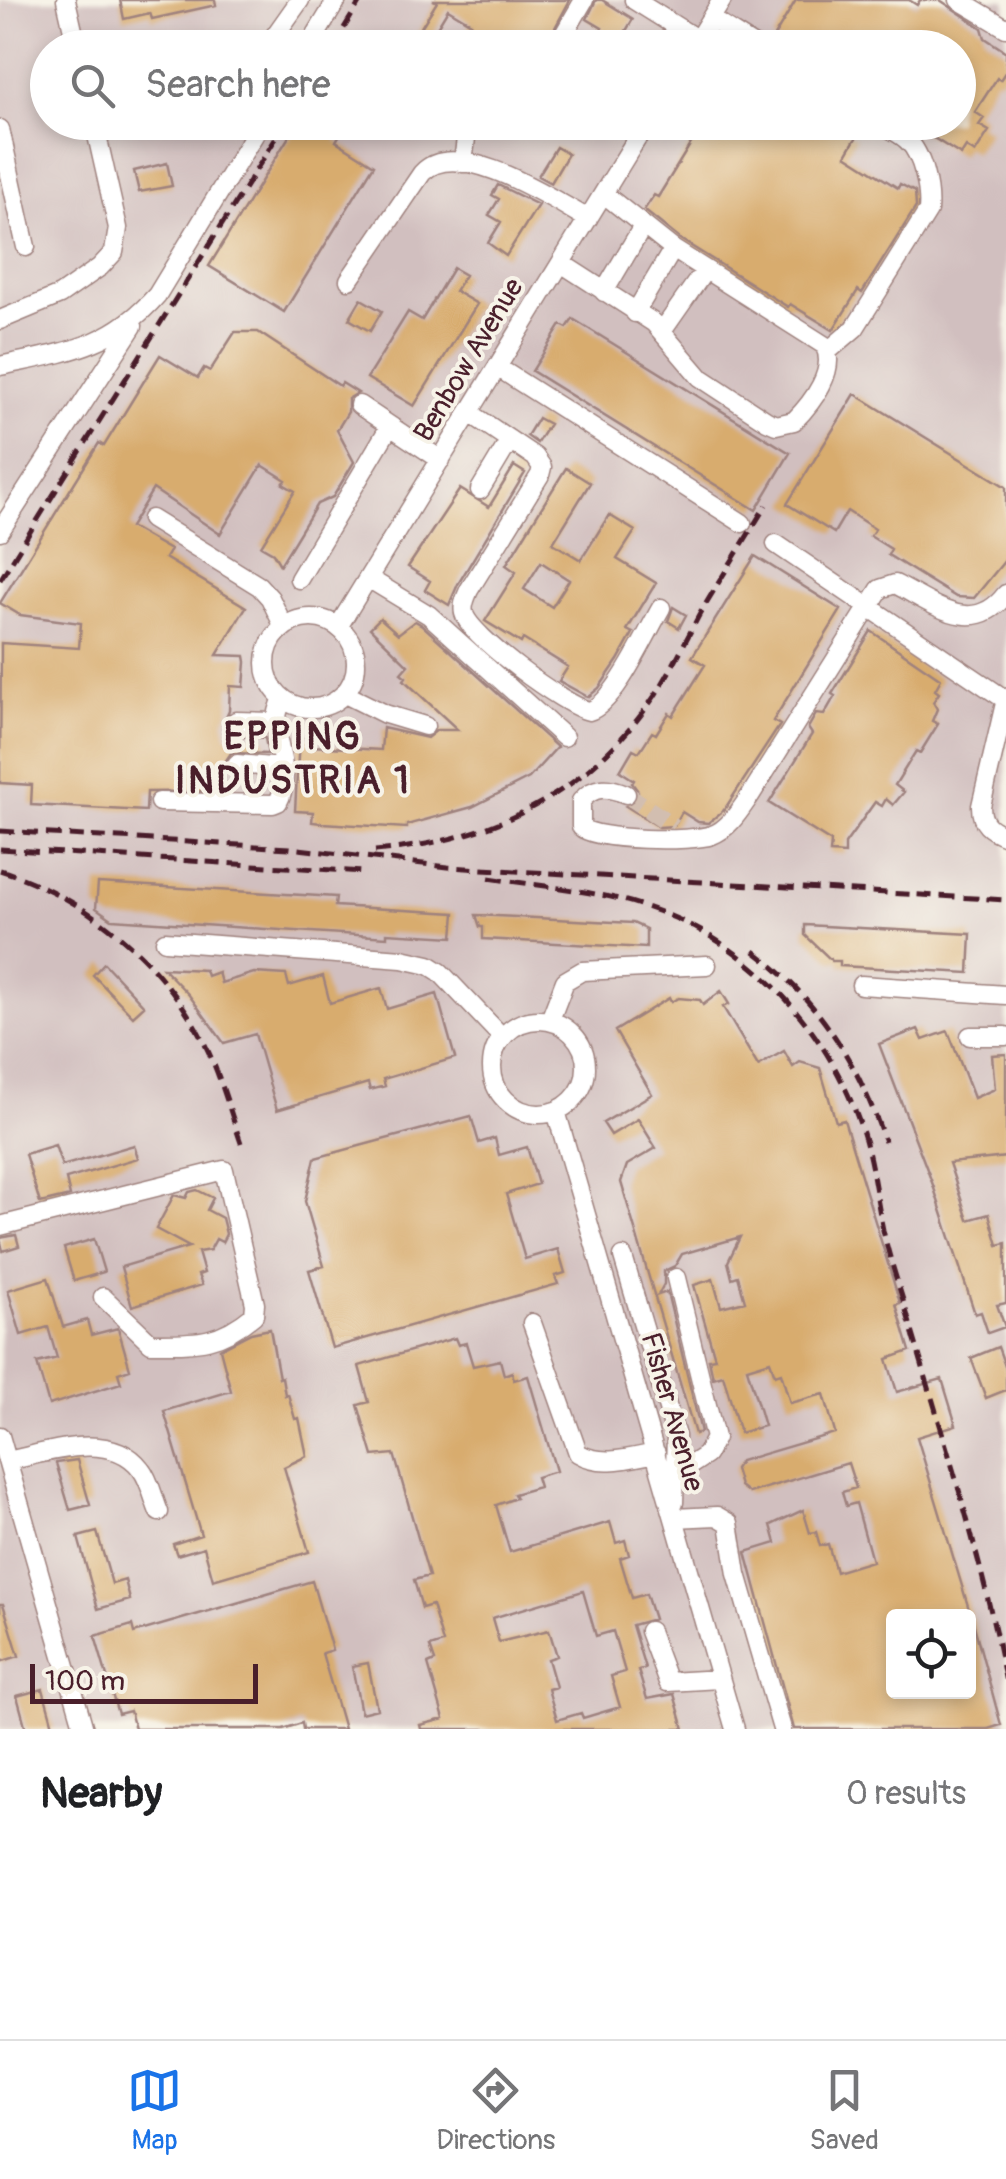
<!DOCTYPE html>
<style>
body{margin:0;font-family:Pangolin,sans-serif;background:#f2f2f2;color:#202124}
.controls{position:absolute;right:30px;bottom:30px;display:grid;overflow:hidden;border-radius:10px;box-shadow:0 5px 15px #0003}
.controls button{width:90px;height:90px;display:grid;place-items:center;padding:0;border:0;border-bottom:2px solid #e0e0e0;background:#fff;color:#202124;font:50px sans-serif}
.scale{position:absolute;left:30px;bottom:25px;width:228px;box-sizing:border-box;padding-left:10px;border:5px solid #4a1f2b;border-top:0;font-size:28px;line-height:35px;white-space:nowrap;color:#4a1f2b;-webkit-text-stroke:8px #f7f3e8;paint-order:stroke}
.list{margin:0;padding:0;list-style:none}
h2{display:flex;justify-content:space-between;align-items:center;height:130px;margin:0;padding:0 40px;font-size:42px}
h2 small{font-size:32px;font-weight:400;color:#757577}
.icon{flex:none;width:55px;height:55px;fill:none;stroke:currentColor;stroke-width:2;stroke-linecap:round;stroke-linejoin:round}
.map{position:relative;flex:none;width:1006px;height:1729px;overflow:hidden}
.search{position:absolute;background:#fff;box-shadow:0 5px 15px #0003;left:30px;right:30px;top:30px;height:110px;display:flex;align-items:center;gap:25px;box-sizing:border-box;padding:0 35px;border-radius:55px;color:#757577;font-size:38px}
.sheet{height:310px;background:#fff}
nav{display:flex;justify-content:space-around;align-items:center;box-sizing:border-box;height:140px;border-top:2px solid #e0e0e0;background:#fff;font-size:28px;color:#757577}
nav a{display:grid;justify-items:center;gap:5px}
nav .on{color:#1a73e8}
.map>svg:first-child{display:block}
.industrial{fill:#d1bfbf;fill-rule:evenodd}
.building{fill:#d8ac6e;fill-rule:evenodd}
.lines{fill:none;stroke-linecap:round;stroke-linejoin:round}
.minor-tunnel{stroke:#d2beb0;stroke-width:18;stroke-dasharray:18 9;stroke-linecap:butt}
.minor-casing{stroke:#9f827e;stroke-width:21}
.minor{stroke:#fff;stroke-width:18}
.rail{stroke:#4a1f2b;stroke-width:5;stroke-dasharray:15 8;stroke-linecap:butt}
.labels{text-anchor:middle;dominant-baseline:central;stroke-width:8;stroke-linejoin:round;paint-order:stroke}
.street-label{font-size:28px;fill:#4a1f2b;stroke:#f7f3e8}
.district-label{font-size:38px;font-weight:bold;letter-spacing:2.5px;fill:#4a1f2b;stroke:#f7f3e8}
</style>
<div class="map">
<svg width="1006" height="1729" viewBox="0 0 1006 1729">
<rect width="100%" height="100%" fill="#f7f3e8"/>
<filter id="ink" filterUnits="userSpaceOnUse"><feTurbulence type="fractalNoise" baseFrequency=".01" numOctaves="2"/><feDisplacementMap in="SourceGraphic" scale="20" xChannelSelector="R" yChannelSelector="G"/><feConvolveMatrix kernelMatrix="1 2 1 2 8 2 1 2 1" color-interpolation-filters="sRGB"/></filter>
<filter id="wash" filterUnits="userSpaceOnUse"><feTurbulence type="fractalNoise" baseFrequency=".0048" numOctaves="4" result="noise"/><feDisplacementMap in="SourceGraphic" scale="40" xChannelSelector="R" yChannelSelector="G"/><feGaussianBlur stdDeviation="2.25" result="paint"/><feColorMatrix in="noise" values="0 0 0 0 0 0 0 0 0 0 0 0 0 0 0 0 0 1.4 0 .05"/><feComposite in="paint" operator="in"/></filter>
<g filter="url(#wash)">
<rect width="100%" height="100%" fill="#f4e6d1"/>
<!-- industrial -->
<path class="industrial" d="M0,0H1006V1729H0ZM48,48H958V122H48ZM894,1616H968V1692H894Z"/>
<g id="blocks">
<!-- building -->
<path class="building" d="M120,0H215L216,5L152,19L150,13L124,19Z
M433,0H570L544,48H522L501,34L496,41L487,36L480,48H433L415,37L437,2ZM448,9L471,23L457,45L434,32Z
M596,0H602L633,19L616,48H590L602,28L587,19Z
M796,0H909L917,5L920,0H940L982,28L985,38L1006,52V71L1000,80L997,78L975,112L984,118L979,125L989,131L975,153L966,147L961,155L908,122H958V48H789L773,38Z
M298,122H306L322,132L325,128L339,136L336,141L374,165L284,312L209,266Z
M704,122H831L856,138L846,155L898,188L900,184L915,192L916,207L862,293L858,290L833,330L790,304L788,307L680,239L644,210L654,195L658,197Z
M556,147L568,154L551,183L538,176Z
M167,163L172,186L139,192L134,171Z
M498,185L538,205L506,256L488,243L501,222L489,215L499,199L492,195Z
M453,268L465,275L455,291L477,304L414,406L367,378L408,312L422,320Z
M361,299L382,311L370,331L349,319Z
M573,319L790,453L756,510L532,371L561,325L567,328Z
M235,332H258L340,386L342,383L358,393L348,399V412L337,430L354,462L333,497L317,504L280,565L273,553L261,546L295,491L283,484L286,480L262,465L220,534L153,489L130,527L170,550L165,558L246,607L217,655L245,656L246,662L244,687L230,686L229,711L224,722L227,736L265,738L268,754L231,753L225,762L224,791L147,792L146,811L31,805L32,785L0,783L1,643L79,648L81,623L20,615L0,603L99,443L104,446L160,355L198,378L204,368L210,371Z
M855,394L1006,487V559L974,598L956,597L888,555L891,549L870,536L875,529L847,511L834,533L787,504Z
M538,418L549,424L537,443L527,436Z
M514,466L525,473L458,584L449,605L425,590L430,581L408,567L460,489L489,507Z
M566,468L590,483L553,543L581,560L609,515L635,531L617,559L656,583L627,630L633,633L618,660L599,688L588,697L559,681L568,667L523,639L521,643L485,621L516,572L506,565ZM541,562L569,580L552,607L524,589Z
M755,556L841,610L773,721L780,725L724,810L708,823L698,822L682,812L674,826L659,827L626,806L635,803L638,791L632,783L634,780L620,771L633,749L639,752L652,732L656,734L669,713L673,716L705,665L692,657Z
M673,607L686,615L679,628L668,621Z
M380,618L398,634L415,621L422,625L557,747L529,778L472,807L407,825V828L322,823L312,822L313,812L295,811L299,738H312L311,746L381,750L383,728L427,738L437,730H458L404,680L406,677L401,673L408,665L370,628Z
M871,631L941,679L935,690L939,693L933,702L937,709L932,721L938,724L920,753L916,751L895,785L904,792L893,805L886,799L882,806L875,802L845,844V854L830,853L831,842L769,803L812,734L808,728L816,714L824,715L835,696L832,694Z
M98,883L336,897L335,906L455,913L453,937L387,933V937L112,919L96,908Z
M476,915L633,923L646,929V948L483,939V927H480Z
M805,925L971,934L969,973L840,966V961H832L805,935Z
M104,963L144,1006L133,1016L93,975Z
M163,968L205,970L207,976L218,972L221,983L254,973L286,975L289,986L323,976L330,1003L381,988L387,1009L437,994L455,1058L383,1079L385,1086L370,1090L368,1083L277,1110L255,1034L224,1043L189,995Z
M721,991L729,1004L723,1007L758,1066L784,1051L793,1067L800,1062L820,1068L836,1122L844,1120L900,1303L896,1304L910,1351L887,1359L897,1392L942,1379L956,1425L917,1437L971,1616H894V1692H968V1618H972L1001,1725L988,1729H794L746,1552L776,1543L771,1525L803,1510L810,1533L816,1532L820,1546L828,1544L836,1572L872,1561L856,1503L846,1506L842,1492L856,1488L848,1463L749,1493L740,1486L735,1469L740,1461L835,1433L824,1394L790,1403L781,1373L775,1375L770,1361L747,1368L764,1426L740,1433L723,1375L713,1378L709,1359L715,1358L694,1285L713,1279L721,1307L745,1301L738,1276L732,1278L728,1262L740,1237L682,1254L675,1266L664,1271V1284L658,1295L667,1292L701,1432L695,1434L621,1182L627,1165L656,1148L638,1119L611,1135L603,1123L652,1094L615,1031L669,998L671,1002L678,998L700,1000L703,1005Z
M918,1029L923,1040L948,1031L974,1098L995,1089L992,1055L1006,1054V1157L949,1163L968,1220L989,1214L998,1245L1006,1243V1303L997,1305L1005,1327L988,1333L981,1312L975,1314L933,1185L879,1044Z
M471,1116L479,1143L495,1138L499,1155L527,1147L538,1184L506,1194L525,1259L558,1249L565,1273L555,1276L558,1284L332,1348L309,1270L324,1266L305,1201L315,1158Z
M55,1145L62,1166L134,1145L138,1158L66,1179L70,1196L40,1203L25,1154Z
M197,1190L213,1198L207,1210L222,1218L226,1234L222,1242L216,1239L210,1250L198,1252L204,1273L198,1275L202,1285L132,1306L121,1267L189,1247L156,1229L174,1195L186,1198L189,1192Z
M16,1235L19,1246L3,1251L0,1238Z
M94,1239L104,1272L74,1281L64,1248Z
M48,1278L63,1327L87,1320L91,1335L118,1328L130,1369L118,1373L121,1383L49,1405L37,1363L57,1358L48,1327L21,1335L8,1290Z
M270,1329L279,1378L282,1377L285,1395L288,1394L295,1419L299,1418L307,1456L284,1467L309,1552L213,1580L204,1547L177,1555L173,1544L201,1535L164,1411L231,1391L220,1349L251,1333Z
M455,1338L458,1345L466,1343L473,1366L500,1360L504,1375L512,1372L514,1380L528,1376L556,1471L536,1477L539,1487L514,1494L516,1498L496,1505L510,1552L610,1522L616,1543L625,1540L629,1555L620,1558L632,1598L646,1594L654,1619L632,1625L645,1668L638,1670L647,1699L674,1694L684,1729H421L420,1725L444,1719L428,1664L435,1661L430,1647L443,1643L432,1605L422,1608L414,1580L429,1576L394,1454L373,1456L358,1405L369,1402L359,1366ZM583,1591L596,1636L613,1631L625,1672L611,1676L620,1707L583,1718L581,1713L557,1720L548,1689L556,1687L548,1659L557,1656L549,1630L499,1642L492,1618Z
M998,1347L1006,1369V1390L986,1398L971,1358Z
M77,1460L90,1505L70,1510L56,1463Z
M97,1532L112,1584L125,1580L130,1600L98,1609L78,1537Z
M312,1581L332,1650L322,1653L344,1729H303L302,1723L283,1729H135L130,1711L118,1714L95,1636L132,1625L134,1633Z
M0,1604H3L19,1656L0,1662Z
M368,1663L377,1709L361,1713L352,1666Z
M43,1689L54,1729H26L17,1696Z"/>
</g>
</g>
<g filter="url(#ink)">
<use href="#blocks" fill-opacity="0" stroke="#9f827e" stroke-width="2.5"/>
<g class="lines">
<!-- minor-tunnel -->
<path class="minor-tunnel" d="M626,794L674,827"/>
<defs>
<path id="minor" d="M66,0L77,48
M634,0L698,40
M959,0L1006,28
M711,19L757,48
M693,47L722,0
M266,48L300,0
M308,48L337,0
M556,48L584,0
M461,122L466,138L463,163
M618,122L640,135
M0,129L26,247
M561,263L654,323L700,377L767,421L776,425L794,421C812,403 838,369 824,345L673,249L604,194
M349,280L422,173C457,135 554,200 588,219
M604,292L643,226
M635,313L673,249
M0,320L60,295L100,267L114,252L118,228L94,122
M663,330L705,270
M828,351L855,328L928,211C930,191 923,154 907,140C899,133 888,128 878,122
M0,366C65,352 111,348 157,295L262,122
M497,367L742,523
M359,405L441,460
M470,413L535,457L542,467L540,475L469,590C466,597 462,605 464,613C469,636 565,706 589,711C614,705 647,632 661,608
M480,490L510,440
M151,519L259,586L270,598L284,627
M0,531L133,326
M776,544L1006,700
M368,578L429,615L564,737
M299,579L390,426
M266 663a45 45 0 1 1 90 0a45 45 0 1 1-90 0Z
M338,627L647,122
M345,694L385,714L425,726
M1006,699L981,806C981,824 990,830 1006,836
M236,721L274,722
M237,764L283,768
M626,794C609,787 594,785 581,801V827C595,841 692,842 712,835C729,829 740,810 750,796L880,589L895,584C933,603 973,638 1006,594
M159,802L273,804L278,802C297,766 263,736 283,699
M165,941L402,959L429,965L440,972L502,1037
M861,985L1006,995
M492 1067a47 47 0 1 1 94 0a47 47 0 1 1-94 0Z
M550,1020L565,981L582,971L707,965
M970,1036H1006
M556,1111L735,1729
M0,1226L224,1170L255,1304L254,1315C218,1345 195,1343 151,1343L103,1297
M623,1257L676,1436L674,1503
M676,1278L715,1438L706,1455L677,1474
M532,1323L578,1453C601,1467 630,1458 656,1453
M0,1436L84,1729
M7,1461C47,1453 111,1429 141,1469C150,1480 153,1498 159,1512
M674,1518L717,1516L729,1523L737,1574L782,1729
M649,1631L668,1682L720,1679"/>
</defs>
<!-- minor casing -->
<use href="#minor" class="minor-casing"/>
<!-- minor -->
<use href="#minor" class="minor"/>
<!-- rail -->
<path class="rail" d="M332,48L361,0
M0,580L286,122
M0,831L290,848L448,867L1006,900
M0,849L364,872
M375,851C491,841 587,795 654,697C672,670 686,639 702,610C723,575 745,540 766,505
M0,870C94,900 175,971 213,1062C224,1089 232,1117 241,1143
M489,878C546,887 607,891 660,912C757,948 832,1036 863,1133C873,1165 876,1197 883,1230C889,1257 898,1283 906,1310C942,1434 982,1556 1006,1683
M754,951C820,1001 859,1065 885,1142"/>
</g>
</g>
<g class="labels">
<!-- street labels -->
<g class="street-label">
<text transform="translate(469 360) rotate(-59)">Benbow Avenue</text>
<text transform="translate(672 1412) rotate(74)">Fisher Avenue</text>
</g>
<!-- district labels -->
<g class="district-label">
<text x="293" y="737">EPPING<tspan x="293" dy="44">INDUSTRIA 1</tspan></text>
</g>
</g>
</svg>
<div class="controls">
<button><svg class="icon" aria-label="locate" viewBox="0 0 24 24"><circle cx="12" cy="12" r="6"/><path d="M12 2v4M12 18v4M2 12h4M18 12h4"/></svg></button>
</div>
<div class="scale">100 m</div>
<div class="search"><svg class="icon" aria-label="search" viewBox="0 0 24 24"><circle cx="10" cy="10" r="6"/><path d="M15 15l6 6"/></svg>Search here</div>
</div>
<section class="sheet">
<h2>Nearby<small>0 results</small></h2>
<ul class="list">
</ul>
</section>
<nav>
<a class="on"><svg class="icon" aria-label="map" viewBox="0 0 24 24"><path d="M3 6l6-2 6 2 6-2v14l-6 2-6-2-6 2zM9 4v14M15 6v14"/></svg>Map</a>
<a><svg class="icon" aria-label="directions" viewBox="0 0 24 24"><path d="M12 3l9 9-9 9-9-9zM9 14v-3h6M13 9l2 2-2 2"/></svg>Directions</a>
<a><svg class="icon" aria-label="saved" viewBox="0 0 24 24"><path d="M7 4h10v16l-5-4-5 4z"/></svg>Saved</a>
</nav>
